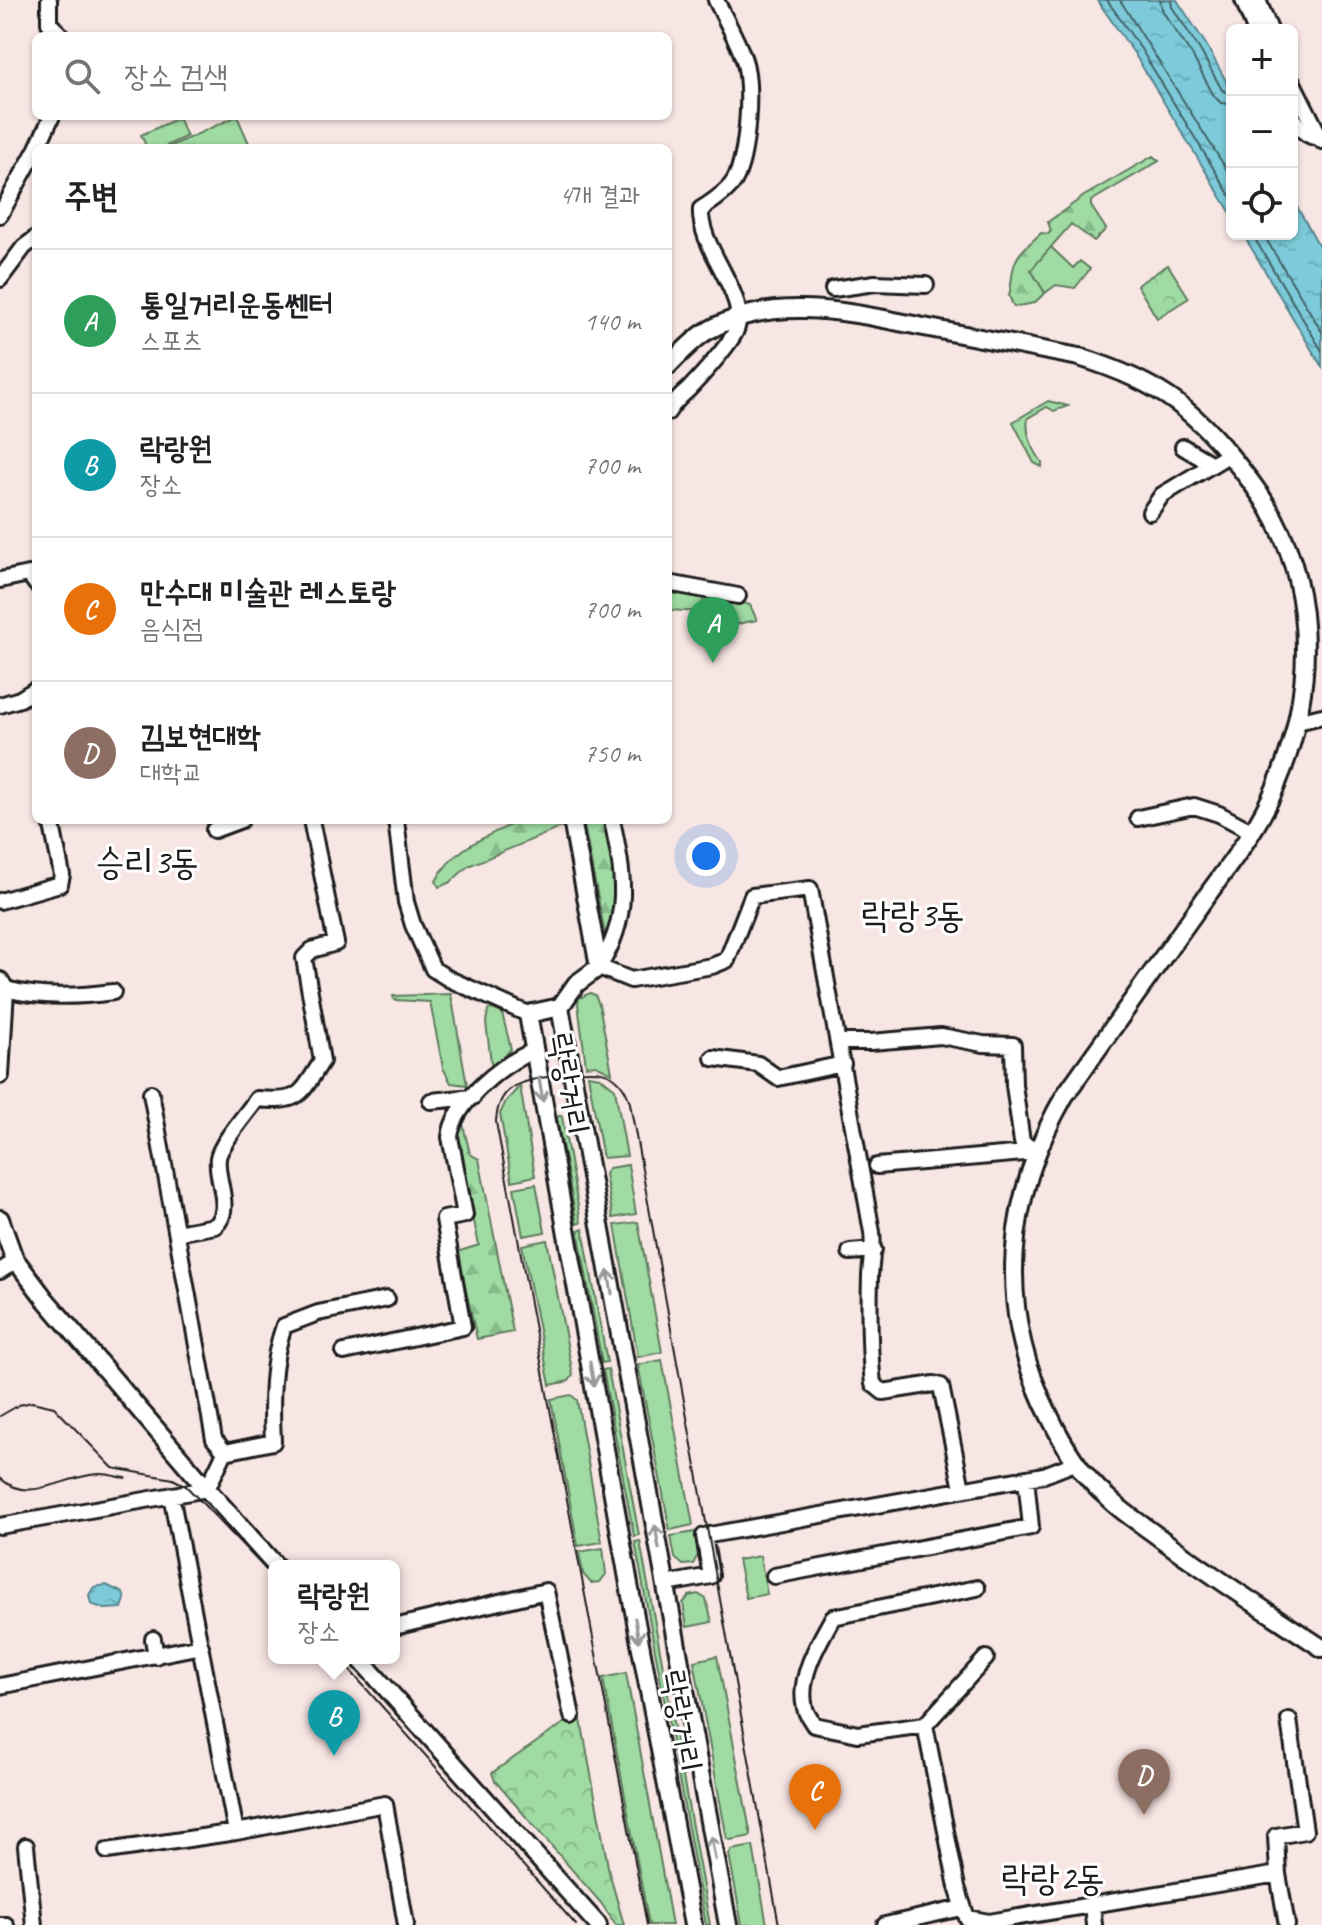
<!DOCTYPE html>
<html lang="ko">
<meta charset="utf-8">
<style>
body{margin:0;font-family:Caveat,"Poor Story",sans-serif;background:#f6f6f6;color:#202124}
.controls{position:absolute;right:24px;top:24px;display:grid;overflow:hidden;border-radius:12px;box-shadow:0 2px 6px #0004}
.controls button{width:72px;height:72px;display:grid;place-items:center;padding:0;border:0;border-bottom:2px solid #e0e0e0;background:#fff;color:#202124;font:40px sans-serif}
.you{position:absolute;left:706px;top:856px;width:28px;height:28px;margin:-20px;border:6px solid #fff;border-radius:50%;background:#1a73e8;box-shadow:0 0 0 12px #1a73e833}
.badge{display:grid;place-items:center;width:52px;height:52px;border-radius:50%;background:#d1495b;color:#fff;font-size:26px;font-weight:700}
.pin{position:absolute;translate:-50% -66px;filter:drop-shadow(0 2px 4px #0008)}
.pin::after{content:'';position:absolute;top:42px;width:28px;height:24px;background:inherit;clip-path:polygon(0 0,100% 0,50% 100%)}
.popup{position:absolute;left:268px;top:1560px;width:132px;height:104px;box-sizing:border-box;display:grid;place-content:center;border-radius:12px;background:#fff;filter:drop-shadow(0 2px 6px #0005);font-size:26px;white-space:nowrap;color:#757577}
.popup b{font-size:30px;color:#202124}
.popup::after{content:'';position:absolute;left:50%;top:100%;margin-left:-16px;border:16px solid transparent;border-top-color:#fff}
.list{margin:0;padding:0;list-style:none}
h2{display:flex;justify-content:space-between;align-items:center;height:104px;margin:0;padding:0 32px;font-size:34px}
h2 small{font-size:26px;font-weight:400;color:#757577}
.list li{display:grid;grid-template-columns:52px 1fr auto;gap:24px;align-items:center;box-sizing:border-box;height:144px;padding:0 32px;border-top:2px solid #e0e0e0}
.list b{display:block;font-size:30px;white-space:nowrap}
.list p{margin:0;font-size:26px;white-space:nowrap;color:#757577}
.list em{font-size:26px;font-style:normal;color:#757577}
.icon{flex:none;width:44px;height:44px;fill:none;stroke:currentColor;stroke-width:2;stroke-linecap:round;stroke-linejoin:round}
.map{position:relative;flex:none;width:1322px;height:1925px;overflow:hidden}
.search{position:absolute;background:#fff;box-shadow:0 2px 6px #0004;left:32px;top:32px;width:640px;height:88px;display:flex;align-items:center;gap:20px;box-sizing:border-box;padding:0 28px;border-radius:12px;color:#757577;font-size:30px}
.panel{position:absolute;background:#fff;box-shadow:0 2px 6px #0004;left:32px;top:144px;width:640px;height:680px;border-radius:12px}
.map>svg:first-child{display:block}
.grass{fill:#9fdba2;stroke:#5e7c5f;stroke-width:2}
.forest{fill:url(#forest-firs);stroke:#5e7c5f;stroke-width:2}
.park{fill:url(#park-crowns);stroke:#5e7c5f;stroke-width:2}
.water{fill:url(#water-ripples);stroke:#56858e;stroke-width:2}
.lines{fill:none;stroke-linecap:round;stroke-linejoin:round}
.shore{stroke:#436268;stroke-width:2}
.minor-casing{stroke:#1c1c1c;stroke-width:20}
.major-casing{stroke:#1c1c1c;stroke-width:22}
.minor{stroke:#fff;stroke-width:14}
.major{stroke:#fff;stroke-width:16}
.tram{stroke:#1c1c1c;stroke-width:2}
.oneway{stroke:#999}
.labels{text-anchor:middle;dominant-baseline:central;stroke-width:6;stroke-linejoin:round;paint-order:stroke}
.street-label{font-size:32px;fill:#1c1c1c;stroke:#fff}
.quarter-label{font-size:36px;fill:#1c1c1c;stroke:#fff}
</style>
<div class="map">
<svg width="1322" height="1925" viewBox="0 0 1322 1925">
<defs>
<pattern id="forest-firs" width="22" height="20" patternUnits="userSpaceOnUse" patternTransform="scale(2)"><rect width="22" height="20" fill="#9fdba2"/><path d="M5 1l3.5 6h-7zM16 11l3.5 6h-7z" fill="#88bb8b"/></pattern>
<pattern id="park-crowns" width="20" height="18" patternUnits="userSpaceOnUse" patternTransform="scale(2)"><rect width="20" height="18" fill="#9fdba2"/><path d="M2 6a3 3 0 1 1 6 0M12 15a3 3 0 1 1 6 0" fill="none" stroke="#88bb8b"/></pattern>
<pattern id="water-ripples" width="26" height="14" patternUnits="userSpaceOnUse" patternTransform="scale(2)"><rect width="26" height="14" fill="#7dcbda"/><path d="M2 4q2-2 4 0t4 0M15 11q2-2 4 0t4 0" fill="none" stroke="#6baeba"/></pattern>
</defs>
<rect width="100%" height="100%" fill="#f8e6e4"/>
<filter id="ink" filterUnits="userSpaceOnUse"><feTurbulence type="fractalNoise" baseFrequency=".0125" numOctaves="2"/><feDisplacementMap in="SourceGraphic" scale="16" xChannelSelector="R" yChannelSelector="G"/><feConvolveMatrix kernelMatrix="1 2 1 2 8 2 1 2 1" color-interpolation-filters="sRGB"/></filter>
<g filter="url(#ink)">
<!-- grass -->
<path class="grass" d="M237,116L251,148H167Z
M178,118L187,136L162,148H147L141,135Z
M1050,246L1073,268L1080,261L1090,269L1075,288L1056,285L1045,293L1031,270Z
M671,590L704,596L702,612L668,610V591Z
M732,599L750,605L757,620L737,624L729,603Z
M590,993L595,995L599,1004L612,1073L596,1065L586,1066L578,1004L579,998Z
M451,994L467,1085L451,1083L443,1068L430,1002L394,1000L393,996Z
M492,1009L502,1013L511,1049L492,1070L486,1023L488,1010Z
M588,1075L600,1077L615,1089L627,1156L603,1158Z
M520,1086L535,1176L512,1181L500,1114L506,1101Z
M560,1115L562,1117L581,1223L577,1224L557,1118Z
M628,1165L636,1214L613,1218L605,1174L609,1168Z
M536,1184L545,1232L523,1236L514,1188Z
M638,1222L662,1352L638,1357L615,1225Z
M583,1229L607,1362L602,1363L578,1230Z
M547,1240L573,1375L569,1381L550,1385L522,1245Z
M662,1360L693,1525L670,1530L638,1365Z
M608,1369L639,1535L634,1536L603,1370Z
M571,1395L577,1400L602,1542L578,1546L551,1399Z
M695,1532L698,1555L693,1564L683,1565L675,1558L671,1536Z
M640,1541L710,1925H706L635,1542Z
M603,1548L606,1574L600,1582L591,1583L583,1574L579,1552Z
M760,1556L767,1594L746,1598L738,1560Z
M698,1594L706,1599L712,1622L687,1627L683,1603L689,1596Z
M717,1656L751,1836L731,1840L727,1839L694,1661Z
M626,1673L672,1925H649L603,1678Z
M753,1846L767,1925H742L729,1854L732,1850Z"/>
<!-- forest -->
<path class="forest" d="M1153,156L1159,161L1091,201V206L1106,229L1094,241L1071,224L1031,270L1045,293L1034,303L1014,307L1009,296C1012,285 1011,273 1015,263C1019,251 1032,242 1041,233L1048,234L1051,231L1048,222L1084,196Z
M1048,401L1068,406L1054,411L1047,407L1028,418C1025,433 1033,450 1042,462V467L1034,463L1013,422Z
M521,820H564L565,826L468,866L451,882L439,887L436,881C453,847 488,836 521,820Z
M583,820H609L619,890L607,945Z
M461,1116L470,1154L479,1159L513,1332L477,1339L457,1252L479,1245L455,1131Z"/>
<!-- park -->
<path class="park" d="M1168,265L1189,298L1157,318L1137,285Z
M581,1720L609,1872L624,1925H616L601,1903L495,1781L492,1773L567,1721Z"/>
<!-- water -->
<path class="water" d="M1097,0H1177L1207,46L1232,92V215L1134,53Z
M1292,198L1322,251V367L1243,234H1292Z
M106,1585L123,1593L125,1599L122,1608L105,1609L91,1604L89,1595L94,1587Z"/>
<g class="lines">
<!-- shore -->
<path class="shore" d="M1107,0L1141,49L1232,199
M1120,0L1232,178
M1160,0L1163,12L1192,55L1214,96L1221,103L1232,104
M1171,0L1172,7L1200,50L1222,90L1232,94
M1252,234L1322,351
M1263,234L1322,332"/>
<defs>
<path id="minor" d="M49,0V23L62,36
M1243,0L1255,30
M1258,0L1270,30
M1292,81L1322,141
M1292,116C1300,128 1305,137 1321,138
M37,148L52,116
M0,215L36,150
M0,279L24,247L36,238
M833,289L875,283L926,285
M668,412C673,403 681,396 689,389C704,373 721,355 733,336C756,300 698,251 701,209C712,202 727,192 734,181C748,157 753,82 743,57C736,37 725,19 716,0
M1183,447L1212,464
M1150,512L1162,495L1230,454
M0,580L29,574L36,584
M668,583L738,596
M0,705L20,699L36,689
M1297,722L1322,716
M1138,818L1194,806L1219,814L1251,831
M396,820L406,902L413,925L433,969L449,979L528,1014
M612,820C624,876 631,917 599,967L631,980L712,966L727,960L752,896L810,889L872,1232C874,1247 871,1261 870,1276C869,1312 869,1349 873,1384L883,1392L934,1384L941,1386L962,1489
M214,830L241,820
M0,901L60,884L62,875L51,820
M5,989C42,998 76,997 113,992
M839,1042H871L941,1036L983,1044L1013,1045L1014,1085L1022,1142L1037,1152
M713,1058L758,1064L778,1078L843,1064
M151,1093L214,1439L225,1452
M431,1101L473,1097
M877,1166L1036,1152
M177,1233L215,1226C234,1210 215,1179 218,1158C220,1144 248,1112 257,1099C301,1103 300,1095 322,1061L304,958L312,950L336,943L311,820
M850,1252L874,1250
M0,1271L16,1261
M344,1352L463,1327L444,1219L465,1215L450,1137C454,1102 503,1063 534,1051
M171,1495L236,1832
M0,1526L207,1489L225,1452L273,1442C271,1403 271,1362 284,1326L318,1313L387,1299
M774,1576L1031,1527L1026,1478
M666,1584L711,1576L704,1536L1044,1475L1075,1463
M977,1588L833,1617C819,1642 797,1678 805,1708C806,1714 811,1720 814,1725L858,1734L925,1725L957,1887L967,1918L989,1922L1278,1874L1276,1836L1305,1831L1289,1720
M394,1627L546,1591L572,1716
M153,1639L156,1656
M0,1686L201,1646
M925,1725L986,1658
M26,1846L34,1925
M107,1851L236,1832L385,1804L406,1925
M1278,1874L1287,1925
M1092,1904L1094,1925
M0,1925H6
M885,1925L962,1908"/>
<path id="major" d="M668,366C679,355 691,342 704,333C771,292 853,313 924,327C976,337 1027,347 1079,357C1164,383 1198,412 1251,482C1318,570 1318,687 1276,786C1258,830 1225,870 1198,908C1153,971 1109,1033 1065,1095C1006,1197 995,1308 1049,1415C1064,1446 1081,1475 1108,1498C1122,1512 1140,1523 1156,1535C1210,1575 1266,1611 1322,1648
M0,981L5,989L0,1075
M560,1007L576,984L599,967L572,820
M0,1219L14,1258L45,1299L207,1489L276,1566
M359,1658L598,1925
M693,1925L630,1590L528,1014L560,1007L728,1925"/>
</defs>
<!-- minor casing -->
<use href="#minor" class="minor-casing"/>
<!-- major casing -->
<use href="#major" class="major-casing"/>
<!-- minor -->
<use href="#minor" class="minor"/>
<!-- major -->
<use href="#major" class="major"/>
<!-- tram -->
<path class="tram" d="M0,1416L19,1405L32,1402L54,1407L113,1468L173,1479L186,1486L274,1578
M0,1478C30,1506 66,1474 101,1474C109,1474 118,1477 126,1478
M339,1658L576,1925
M647,1925L496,1122C498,1081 527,1081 559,1075C590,1069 619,1064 630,1103L779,1925"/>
</g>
<!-- one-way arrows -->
<defs><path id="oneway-shaft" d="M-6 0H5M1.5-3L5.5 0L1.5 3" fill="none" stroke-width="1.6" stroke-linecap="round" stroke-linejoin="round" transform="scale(2)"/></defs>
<g class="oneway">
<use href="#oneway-shaft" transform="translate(541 1090) rotate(80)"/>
<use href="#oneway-shaft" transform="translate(610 1282) rotate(-100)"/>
<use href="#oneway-shaft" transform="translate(592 1374) rotate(80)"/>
<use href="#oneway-shaft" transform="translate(657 1537) rotate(-100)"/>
<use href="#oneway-shaft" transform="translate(637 1630) rotate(80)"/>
<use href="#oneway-shaft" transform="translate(713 1848) rotate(-101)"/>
</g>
</g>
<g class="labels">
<!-- street labels -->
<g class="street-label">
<text transform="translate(569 1084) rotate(80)">락랑거리</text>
<text transform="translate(682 1721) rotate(80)">락랑거리</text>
</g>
<!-- quarter labels -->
<g class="quarter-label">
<text x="147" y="862">승리3동</text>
<text x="913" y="915">락랑3동</text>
<text x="1053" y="1878">락랑2동</text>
</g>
</g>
</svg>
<div class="controls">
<button>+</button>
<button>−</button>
<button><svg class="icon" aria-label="locate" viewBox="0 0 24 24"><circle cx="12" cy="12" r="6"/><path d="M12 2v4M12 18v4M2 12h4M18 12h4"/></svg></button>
</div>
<div class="you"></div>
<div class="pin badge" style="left:713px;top:663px;background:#2e9e5b">A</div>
<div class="pin badge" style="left:334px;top:1756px;background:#0f9aa8">B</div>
<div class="popup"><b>락랑원</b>장소</div>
<div class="pin badge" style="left:815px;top:1830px;background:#e8710a">C</div>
<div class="pin badge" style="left:1144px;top:1815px;background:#8d6e63">D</div>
<div class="search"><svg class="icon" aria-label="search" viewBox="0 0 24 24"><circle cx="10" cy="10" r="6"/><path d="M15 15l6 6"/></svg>장소 검색</div>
<section class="panel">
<h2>주변<small>4개 결과</small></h2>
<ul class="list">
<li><span class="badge" style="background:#2e9e5b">A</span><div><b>통일거리운동쎈터</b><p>스포츠</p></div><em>140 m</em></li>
<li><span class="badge" style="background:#0f9aa8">B</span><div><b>락랑원</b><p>장소</p></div><em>700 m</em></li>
<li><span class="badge" style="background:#e8710a">C</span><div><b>만수대 미술관 레스토랑</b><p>음식점</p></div><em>700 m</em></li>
<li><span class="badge" style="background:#8d6e63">D</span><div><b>김보현대학</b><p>대학교</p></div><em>750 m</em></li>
</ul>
</section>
</div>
